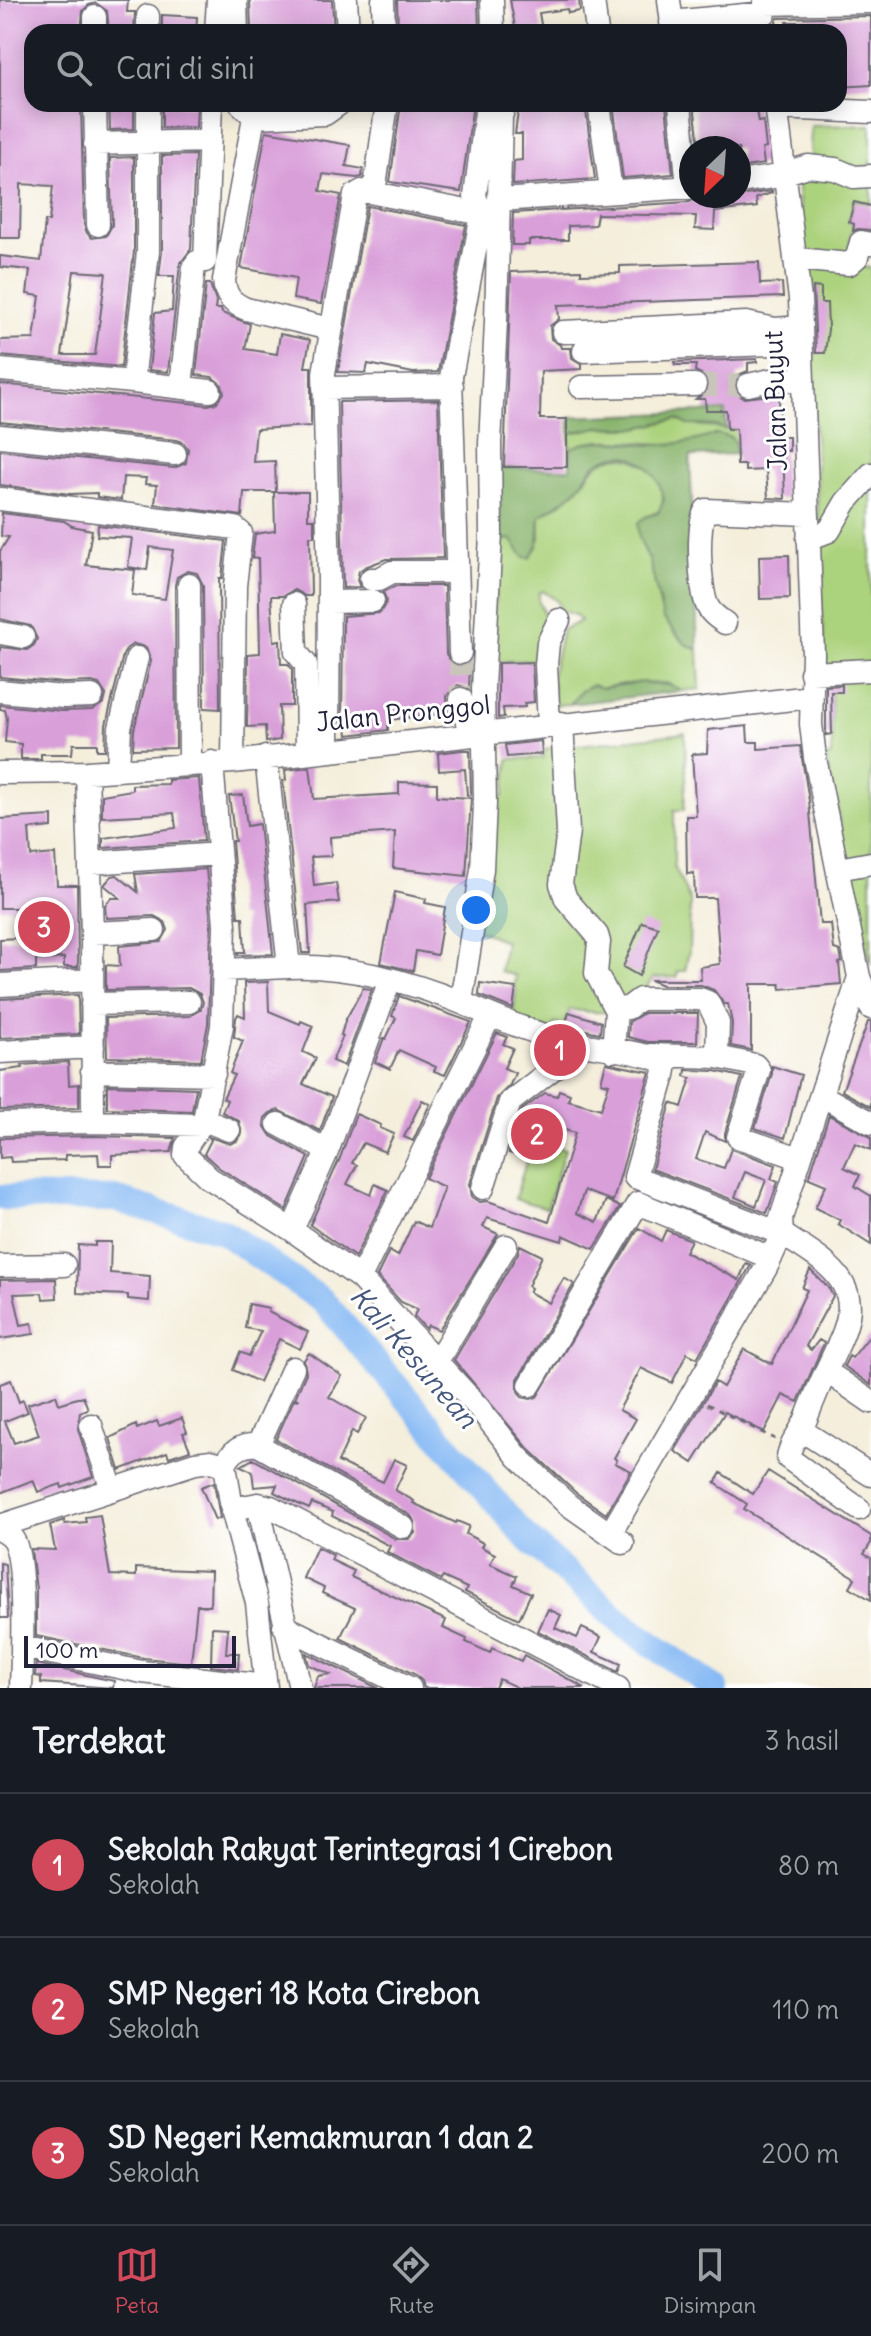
<!DOCTYPE html>
<html lang="id">
<style>
body{margin:0;font-family:Delius,sans-serif;background:#20242c;color:#f1f3f6}
.compass{position:absolute;left:679px;top:136px;width:72px;height:72px;border-radius:50%;background:#171b24;box-shadow:0 4px 20px #0003;rotate:205deg}
.scale{position:absolute;left:24px;bottom:20px;width:212px;box-sizing:border-box;padding-left:8px;border:4px solid #22223b;border-top:0;font-size:22px;line-height:28px;white-space:nowrap;color:#22223b;-webkit-text-stroke:6px #fff;paint-order:stroke}
.you{position:absolute;left:476px;top:910px;width:28px;height:28px;margin:-20px;border:6px solid #fff;border-radius:50%;background:#1a73e8;box-shadow:0 0 0 12px #1a73e833}
.badge{display:grid;place-items:center;width:52px;height:52px;border-radius:50%;background:#d1495b;color:#fff;font-size:26px;font-weight:700}
.pin{position:absolute;translate:-50% -50%;border:4px solid #fff;box-shadow:0 2px 8px #0006}
.list{margin:0;padding:0;list-style:none}
h2{display:flex;justify-content:space-between;align-items:center;height:104px;margin:0;padding:0 32px;font-size:34px}
h2 small{font-size:26px;font-weight:400;color:#9ea1a6}
.list li{display:grid;grid-template-columns:52px 1fr auto;gap:24px;align-items:center;box-sizing:border-box;height:144px;padding:0 32px;border-top:2px solid #363941}
.list b{display:block;font-size:30px;white-space:nowrap}
.list p{margin:0;font-size:26px;white-space:nowrap;color:#9ea1a6}
.list em{font-size:26px;font-style:normal;color:#9ea1a6}
.icon{flex:none;width:44px;height:44px;fill:none;stroke:currentColor;stroke-width:2;stroke-linecap:round;stroke-linejoin:round}
.map{position:relative;flex:none;width:871px;height:1688px;overflow:hidden}
.search{position:absolute;background:#171b24;box-shadow:0 4px 20px #0003;left:24px;right:24px;top:24px;height:88px;display:flex;align-items:center;gap:20px;box-sizing:border-box;padding:0 28px;border-radius:24px;color:#9ea1a6;font-size:30px}
.sheet{height:536px;background:#171b24}
nav{display:flex;justify-content:space-around;align-items:center;box-sizing:border-box;height:112px;border-top:2px solid #363941;background:#171b24;font-size:22px;color:#9ea1a6}
nav a{display:grid;justify-items:center;gap:4px}
nav .on{color:#d1495b}
.map>svg:first-child{display:block}
.green{fill:#abd27c;stroke:#667a5c;stroke-width:2}
.forest{fill:#88b46c;stroke:#556b54;stroke-width:2}
.lines{fill:none;stroke-linecap:round;stroke-linejoin:round}
.river{stroke:#87baf4;stroke-width:26}
.building{fill:#d99fd9;fill-rule:evenodd}
.minor-tunnel{stroke:#cac5bb;stroke-width:22;stroke-dasharray:22 11;stroke-linecap:butt}
.minor-casing{stroke:#6c6973;stroke-width:25}
.path{stroke:#6c6973;stroke-width:3;stroke-dasharray:6 6;stroke-linecap:butt}
.minor{stroke:#fff;stroke-width:22}
.labels{text-anchor:middle;dominant-baseline:central;stroke-width:6;stroke-linejoin:round;paint-order:stroke}
.street-label{font-size:26px;fill:#22223b;stroke:#fff}
.water-label{font-size:28px;font-style:italic;fill:#45577c;stroke:#fff}
</style>
<div class="map">
<svg width="871" height="1688" viewBox="0 0 871 1688">
<rect width="100%" height="100%" fill="#fff"/>
<filter id="ink" filterUnits="userSpaceOnUse"><feTurbulence type="fractalNoise" baseFrequency=".0125" numOctaves="2"/><feDisplacementMap in="SourceGraphic" scale="16" xChannelSelector="R" yChannelSelector="G"/><feConvolveMatrix kernelMatrix="1 2 1 2 8 2 1 2 1" color-interpolation-filters="sRGB"/></filter>
<filter id="wash" filterUnits="userSpaceOnUse"><feTurbulence type="fractalNoise" baseFrequency=".006" numOctaves="4" result="noise"/><feDisplacementMap in="SourceGraphic" scale="32" xChannelSelector="R" yChannelSelector="G"/><feGaussianBlur stdDeviation="1.8" result="paint"/><feColorMatrix in="noise" values="0 0 0 0 0 0 0 0 0 0 0 0 0 0 0 0 0 1.4 0 .05"/><feComposite in="paint" operator="in"/></filter>
<g filter="url(#wash)">
<rect width="100%" height="100%" fill="#f4eedb"/>
<!-- green -->
<path class="green" d="M871,125V204L854,200L849,222L854,224L850,239L858,266L871,268V964L863,938L826,757L832,756L831,677L826,666L822,616L812,360L797,175L813,164L810,148L811,126Z
M677,419C690,426 730,430 746,430L747,442H735C721,430 710,437 694,441C655,451 604,430 570,449V433L599,427L636,428Z
M619,457C647,459 671,482 660,511L645,517C643,523 640,529 640,535C639,544 646,551 649,559C661,595 657,632 698,650L700,689L681,691L667,683L622,684L603,688L592,686L581,691L570,704L555,705L551,678L562,630L581,621L575,615L562,611L557,601L543,591L539,593V602L548,623L540,660L490,662L500,541L505,538L511,539L524,556L540,539V516C553,507 567,501 578,488C594,470 592,462 619,457Z
M685,733L686,777L684,810H674V866L690,901L689,951L685,971H678L677,977L653,978C630,1013 609,1017 570,1009L564,1026L554,1024L551,1032L516,1020L514,1010L516,989L513,987L516,976L500,971L505,941L475,929L494,796H504L509,759L543,758L545,749Z
M533,1139L565,1149L547,1208L515,1199Z"/>
<!-- forest -->
<path class="forest" d="M725,411L726,430L716,426L688,425L677,419L636,428L599,427L570,433V417Z
M717,434L730,437L735,442L736,454L690,456L698,650L685,644L663,618L649,559L639,538L638,523L645,517L658,513L664,500C657,466 629,442 595,465C587,471 583,483 576,490C565,501 552,508 540,516L538,545L530,558L524,557L511,539L500,541L499,468L570,469V449C596,434 626,445 655,445C677,445 697,441 717,434Z
M642,682C657,687 669,680 681,691L570,704L581,691L592,685L603,688Z"/>
<g class="lines">
<!-- river -->
<path class="river" d="M0,1197L115,1199L222,1231L323,1301L525,1536L627,1627L715,1688"/>
</g>
<g id="blocks">
<!-- building -->
<path class="building" d="M0,0H128L127,12H135L134,32H109L107,11L96,3L89,5L83,11L81,32H32V104H81L84,225L87,233L92,238L106,236L112,225L110,158L134,157V251L121,367L0,356V340L34,339L40,296L27,294L30,270L0,267V256L41,261L45,221H49L53,186L21,184L20,238H0ZM74,271L106,273L95,355H62Z
M250,0H332L334,32H251Z
M397,0H478L479,32H398Z
M510,0H579L580,11L568,13L567,9L539,13L542,30L516,32Z
M162,15L197,17L196,32H162Z
M871,16V85L839,87V32H810L809,22H787V26L777,27L776,21L778,18Z
M109,104H134V129L110,130Z
M162,104L197,106L196,127L162,128Z
M401,104H473L461,192L390,182Z
M519,104H555L557,112L581,108L580,104H585L595,179L513,185L514,161L522,160V134H515Z
M613,104H666L673,174L623,178Z
M694,104H755L758,122L763,121L766,148L762,149L764,164L739,168V148H704L703,145H699Z
M266,131L350,145L346,166L363,169L362,177L357,178L323,174L320,191L341,195L321,304L293,299L296,278L241,268Z
M195,155L191,249L180,264L168,372L149,370L155,313L172,311L174,276H159L162,252V156Z
M772,191V193L756,198L757,207L715,212L714,230L695,229L696,216L597,214L595,225L568,226V240H529V245H512L513,213L689,202L701,196H739Z
M854,202L871,206V230L858,229L853,231L854,224L849,222Z
M367,206L466,225L438,372L413,373L368,364L366,373L338,372Z
M759,262L760,284L782,283L783,297L558,305L559,319L550,326L551,339L560,345L561,348H571L572,358L582,364V369L541,371L540,419H567V467H504L511,272L581,270V274L620,273V266Z
M206,284H210L216,302L215,309H221L222,313L250,324L245,349L277,354L280,334L310,340L305,367H311V426L256,429L253,462L275,461L276,492H244L242,516L155,504L157,485L145,484L146,478L123,477L121,500L97,497V493L70,494L0,485V450L174,468L186,463L188,449L184,443L176,440L0,422V384L208,405L216,403L224,393L222,385L212,377L196,375Z
M813,287L821,288V303H827L828,329L825,353H816Z
M757,359V362L748,363V371L738,375L734,387L737,394L744,398L779,394L780,437H789V451H783L785,499L768,498L766,470L745,471V465H737L736,429H727L726,410H706L705,399H696L708,391L707,377L695,371L696,365H675L674,362Z
M438,400L443,558L386,559L365,567L359,571L357,580L360,587L343,588L339,402Z
M274,492H308V519H314V536H310L311,596H305L294,590L283,596H271L274,641L280,640L281,664H288L292,669V706H279L280,740L266,742L265,726L247,727L248,654L260,653L258,558H252L255,534L275,531Z
M2,513L64,521L72,526L92,530L86,565L135,570L132,595L165,599L173,550L150,547L147,570L128,567L132,538L97,536L98,525L226,541L222,578H219L220,709L204,708L203,585L197,573L188,571L177,577L175,585L176,748L133,749L134,730L151,661L146,647L134,644L127,648L123,655L106,725L105,750H97V744H73L72,754H41V759H21V744L5,742L7,718L5,710L0,709V705L63,711L92,710L104,703L106,695L99,684L92,682L64,683L0,677V647L27,650L34,645L37,639L31,626L0,619V551L9,537L1,536Z
M789,555L790,598L760,599L759,556Z
M396,586H444L446,654L454,666L461,667L470,662L469,688L458,685L451,690L447,696L448,713L388,720V730L348,735L347,726H342L343,616L380,613L387,601L383,592Z
M532,662L534,702L524,703L525,707L503,708L504,717L498,718V663Z
M842,685V692H831L832,734L826,735V686Z
M747,726L748,742H758V749L800,746L809,801L820,924H831L834,949L840,951L842,962L839,963L841,984L781,989L780,984H751V1050L731,1046L732,1023L728,1004H724L714,990L701,985H662L650,980H701L700,967L720,964L715,898H695L694,873L687,874L686,816H696L692,754L707,753L708,730Z
M541,741L542,754L507,757L505,745Z
M462,750H470L471,795H467L465,769L439,771L438,753Z
M310,767L314,799L399,794V782L437,783V796L471,798L466,876L393,868L395,832L330,837L331,856L311,857L314,886L336,883L339,902L307,905L310,953H302L283,781L286,780L285,770Z
M199,778L204,841L103,848V838L176,828L174,813L102,817V795L132,790V785L168,784V780Z
M243,795L247,826L259,824L273,954L238,955V952H245L243,917H238L232,841H235L229,796Z
M52,816V827L29,829L31,856L55,854L57,885H77L78,967H64V958L36,960V969L0,971V939L58,936L57,908H0V819Z
M206,869L211,925L208,1024L201,1060L107,1057L106,1018L190,1016L201,1009L203,1002L200,994L189,988L106,990V965L120,966L119,946L161,942L168,930L165,922L154,916L106,918L105,905L111,898H120L104,885L112,876L117,875L138,892L135,874Z
M395,892L426,899L425,903L445,907L437,955L416,951L413,971L381,963Z
M642,922L658,927L639,976L623,967Z
M268,982L269,1011L300,1024L301,1021L313,1026L303,1052L316,1058L303,1084L332,1097L320,1131L278,1110L270,1113L265,1118L264,1125L271,1136L309,1157L286,1210L218,1167L204,1154L211,1140L209,1137L230,1144L237,1141L242,1134L239,1121L222,1112L227,1100L223,1098L234,1075L230,1073L243,1041L234,1037L236,1018L238,1014L245,1017L244,983Z
M480,983L516,988L513,1009L479,995Z
M363,988L372,989L344,1066L332,1061L343,1036L341,1035L345,1021Z
M78,995L79,1034L0,1038V999Z
M399,996L471,1022L445,1075L434,1071L436,1067L399,1050L390,1069L375,1062L384,1038L386,1039L396,1018L392,1016Z
M569,1012L601,1022L600,1033L565,1026Z
M644,1013H698L697,1042H648L628,1037L629,1022Z
M868,1022H871V1107L842,1091Z
M497,1033L507,1037L503,1044L513,1048L504,1068L515,1073L510,1085L497,1098L470,1184L472,1197L480,1202L488,1201L549,1222L575,1133L534,1121L523,1157L509,1153L522,1110L545,1093L557,1096L559,1090L570,1094L568,1100L601,1109L609,1084L601,1082L606,1063L650,1072L613,1201L584,1191L577,1213L597,1222L606,1200L620,1207L594,1249L563,1235L562,1241L487,1218L483,1227L498,1234L439,1330L428,1325L426,1329L414,1316L417,1309L401,1302L377,1276L389,1251L398,1256L414,1221L429,1228L444,1187L425,1178Z
M68,1062L69,1085L79,1084V1108L0,1110V1071L23,1068L22,1065Z
M772,1066L801,1075L785,1138L755,1128L772,1074Z
M686,1070L715,1071L742,1077L725,1133V1141L705,1132L696,1159L724,1168L731,1149L776,1165L771,1179L778,1182L767,1213L652,1169L671,1103L682,1107L691,1078L685,1076ZM745,1172L766,1180L756,1206L735,1197Z
M107,1085L196,1088L192,1111L107,1108Z
M422,1100L430,1104L413,1141L404,1137Z
M356,1114L381,1125L380,1128L394,1134L385,1152L363,1143L352,1163L357,1165L347,1184L371,1195L375,1184L388,1190L355,1257L310,1225L340,1158Z
M829,1115L871,1137V1150L855,1143L844,1167L860,1175L855,1186L871,1196V1245L838,1224L840,1220L815,1208L826,1185L809,1178Z
M93,1136L175,1138L171,1152L112,1155V1165H99L98,1154L65,1155V1160L11,1162L10,1157L0,1158V1138Z
M639,1228L661,1241L666,1230L691,1240L685,1252L739,1280L746,1263L751,1265L697,1358L687,1353L672,1383L641,1368L619,1410L636,1419L614,1458L617,1460L615,1463L631,1471L606,1514L575,1492L528,1448L454,1360L518,1253L520,1245L542,1256L528,1286L531,1288L529,1292L549,1303L564,1278L574,1284L518,1379V1391L522,1397L531,1399L537,1397Z
M95,1242H111L110,1273L150,1276L149,1301L128,1299V1295L77,1293L78,1245L95,1246Z
M810,1270L828,1287L833,1296L806,1346L811,1350L819,1340L824,1343L798,1402L783,1395L764,1432L725,1412L693,1463L675,1451L715,1382L723,1387L744,1349L772,1364L807,1290L802,1288Z
M56,1279L57,1298L43,1299L42,1293L14,1294L21,1325L32,1323L34,1334L0,1339V1280Z
M249,1304L269,1308L268,1312L308,1332L300,1349L279,1339L259,1382L233,1370L240,1352L249,1356L261,1331L245,1328Z
M871,1334V1385L844,1366L849,1356L852,1358Z
M309,1353L342,1376L329,1397L366,1418L357,1434L352,1431L338,1462L383,1482L394,1459L407,1465L395,1490L414,1501L413,1503L456,1523L457,1521L469,1526L466,1534L483,1543L481,1547L495,1554L490,1564L517,1576L513,1585L531,1593L519,1619L465,1592L467,1588L443,1577L441,1580L387,1552L390,1546L332,1516L333,1512L312,1503L309,1509L294,1502L274,1492L277,1485L254,1487L252,1471L241,1466L253,1459L396,1539H409L415,1533V1521L410,1515L276,1439L294,1399L299,1400L295,1398L306,1373L304,1360Z
M11,1380L19,1402L23,1400L28,1412L5,1421L14,1443L39,1435L28,1404L56,1395L59,1404L83,1396L88,1409L80,1412L78,1429L93,1477L62,1488L61,1484L38,1492L33,1480L0,1493V1384Z
M182,1418L187,1432L183,1433L190,1450L169,1457L167,1452L120,1470L110,1438L136,1425L137,1429L157,1421L159,1426Z
M768,1471L871,1536V1543L864,1554L871,1558V1600L850,1587L855,1578L744,1509L747,1504L715,1483L721,1473L753,1494Z
M214,1482L220,1518L215,1520L201,1487Z
M100,1515L110,1575L136,1576V1568L211,1571L210,1606L197,1605L191,1663L144,1658L36,1636V1589L31,1549L55,1550L50,1525L64,1520L65,1524L86,1522L85,1517Z
M317,1547L333,1555L331,1560L354,1571L351,1577L446,1620L443,1628L467,1639L466,1642L490,1653L492,1648L521,1661L524,1655L585,1688H518L499,1679L495,1688H424L422,1681L416,1675L340,1638L355,1608L322,1593L324,1588L303,1578Z
M0,1563L5,1564L8,1618H0Z
M548,1609L561,1615L555,1628L577,1638L582,1628L601,1637L594,1652L621,1664L618,1672L538,1631Z
M212,1627L228,1628L226,1653H239L238,1669L211,1666Z
M306,1653L378,1688H314L318,1676L330,1674L309,1665Z
M36,1664L114,1681L113,1688L41,1683V1677L35,1676Z"/>
</g>
</g>
<g filter="url(#ink)">
<use href="#blocks" fill-opacity="0" stroke="#6c6973" stroke-width="2"/>
<g class="lines">
<!-- minor-tunnel -->
<path class="minor-tunnel" d="M695,385H748
M460,653L461,699"/>
<defs>
<path id="minor" d="M236,0L237,32
M346,0L348,32
M383,0L384,32
M492,0L493,32
M593,0L597,32
M669,0L673,32
M764,4L871,2
M148,16V32
M95,17V32
M671,22L765,13
M216,32L218,0
M95,104L98,225
M148,104V252L133,382L210,391
M241,104L254,117L325,114L339,104
M599,104L611,191
M680,104L688,188
M776,104L800,299L813,654L811,724L815,758L859,977L871,1008
M777,108L871,112
M254,117L224,280C225,296 232,303 246,309L330,329
M95,144L209,141
M739,182L773,177L808,166L835,169L854,177L871,176
M374,193L482,214
M500,200L691,187
M797,259L849,264L857,257L861,242L871,244
M563,332L746,323L775,329L801,327
M584,351L801,343
M0,370L133,382
M748,385L771,380H802
M181,386L194,266L197,262L205,261L211,104
M581,387L695,385
M324,388L452,386
M0,436L175,454
M0,499L235,528L241,533L235,586L233,762
M808,539L829,531L846,502L871,474
M371,579H379L392,572H457
M189,585L190,764
M329,602L373,601
M294,604L296,652L306,664L307,752
M725,623C718,618 710,613 707,605C700,589 696,524 706,510L807,514
M0,633L23,637
M460,653L451,377L482,214L475,196L487,104
M811,673L871,670
M0,691L64,697L92,696
M461,699L470,734
M562,723L568,831L561,884L566,899L597,935L599,942L596,973L616,1011L613,1051
M549,725L546,665L548,643L559,620
M328,749L329,580L324,373L355,195L362,191L374,193L387,104
M266,757L289,967C347,965 408,981 462,1003C498,1018 533,1034 571,1042C593,1047 652,1052 666,1064L664,1075L635,1177L782,1234L766,1268L610,1534
M212,762L225,925L222,1026L204,1120L186,1147L185,1155L209,1178L292,1230L360,1278L479,1408L518,1457L566,1503L623,1543
M118,769L120,728L137,658
M87,772L92,933L93,1122
M0,773L87,772L233,762L811,697
M91,863L219,854
M838,869L871,863
M92,933L154,930
M224,970L289,967
M0,985L92,980
M461,1002L482,869L485,803L483,688L491,534L490,444L496,322L501,117L505,104
M92,1004L189,1002
M615,1009L628,1008L640,999H700L708,1002L718,1023L717,1057
M0,1052L93,1047
M651,1055L717,1057L755,1065L759,1070L738,1137L799,1158
M92,1071L214,1074
M821,1095L871,1123
M204,1120L229,1130
M0,1124L93,1122L201,1125
M278,1124L326,1150
M483,1188L510,1102L559,1064L568,1042
M292,1230L327,1152L390,980
M0,1266L64,1265
M360,1278L490,1016
M437,1361L506,1246
M826,1371L871,1402
M530,1385L638,1203L771,1258
M91,1425L112,1490
M801,1430L871,1475
M258,1445L293,1368
M225,1465C230,1452 243,1443 258,1445L403,1527
M258,1504L300,1688
M232,1509L258,1504L271,1507L618,1688
M859,1509L788,1458C789,1445 801,1431 806,1419C813,1401 820,1384 828,1367C845,1330 865,1299 828,1266C815,1254 797,1244 782,1234L781,1218L859,977
M0,1526L195,1463L211,1461L225,1465L232,1509L257,1603L266,1688
M0,1529C5,1532 11,1535 14,1541C26,1564 22,1658 21,1688
M284,1626L410,1688
M22,1647L142,1672L266,1686"/>
</defs>
<!-- minor casing -->
<use href="#minor" class="minor-casing"/>
<!-- path -->
<path class="path" d="M707,1404L775,1439"/>
<!-- minor -->
<use href="#minor" class="minor"/>
</g>
</g>
<g class="labels">
<!-- street labels -->
<g class="street-label">
<text transform="translate(775 401) rotate(-92)">Jalan Buyut</text>
<text transform="translate(403 713) rotate(-6)">Jalan Pronggol</text>
</g>
<!-- water labels -->
<g class="water-label">
<text transform="translate(414 1357) rotate(49)">Kali Kesunean</text>
</g>
</g>
</svg>
<svg class="compass" viewBox="-18 -18 36 36"><path d="M0-13l5 13h-10z" fill="#e53935"/><path d="M0 13l5-13h-10z" fill="#9ea1a6"/></svg>
<div class="scale">100 m</div>
<div class="you"></div>
<div class="pin badge" style="left:560px;top:1050px">1</div>
<div class="pin badge" style="left:537px;top:1134px">2</div>
<div class="pin badge" style="left:44px;top:927px">3</div>
<div class="search"><svg class="icon" aria-label="search" viewBox="0 0 24 24"><circle cx="10" cy="10" r="6"/><path d="M15 15l6 6"/></svg>Cari di sini</div>
</div>
<section class="sheet">
<h2>Terdekat<small>3 hasil</small></h2>
<ul class="list">
<li><span class="badge">1</span><div><b>Sekolah Rakyat Terintegrasi 1 Cirebon</b><p>Sekolah</p></div><em>80 m</em></li>
<li><span class="badge">2</span><div><b>SMP Negeri 18 Kota Cirebon</b><p>Sekolah</p></div><em>110 m</em></li>
<li><span class="badge">3</span><div><b>SD Negeri Kemakmuran 1 dan 2</b><p>Sekolah</p></div><em>200 m</em></li>
</ul>
</section>
<nav>
<a class="on"><svg class="icon" aria-label="map" viewBox="0 0 24 24"><path d="M3 6l6-2 6 2 6-2v14l-6 2-6-2-6 2zM9 4v14M15 6v14"/></svg>Peta</a>
<a><svg class="icon" aria-label="directions" viewBox="0 0 24 24"><path d="M12 3l9 9-9 9-9-9zM9 14v-3h6M13 9l2 2-2 2"/></svg>Rute</a>
<a><svg class="icon" aria-label="saved" viewBox="0 0 24 24"><path d="M7 4h10v16l-5-4-5 4z"/></svg>Disimpan</a>
</nav>
